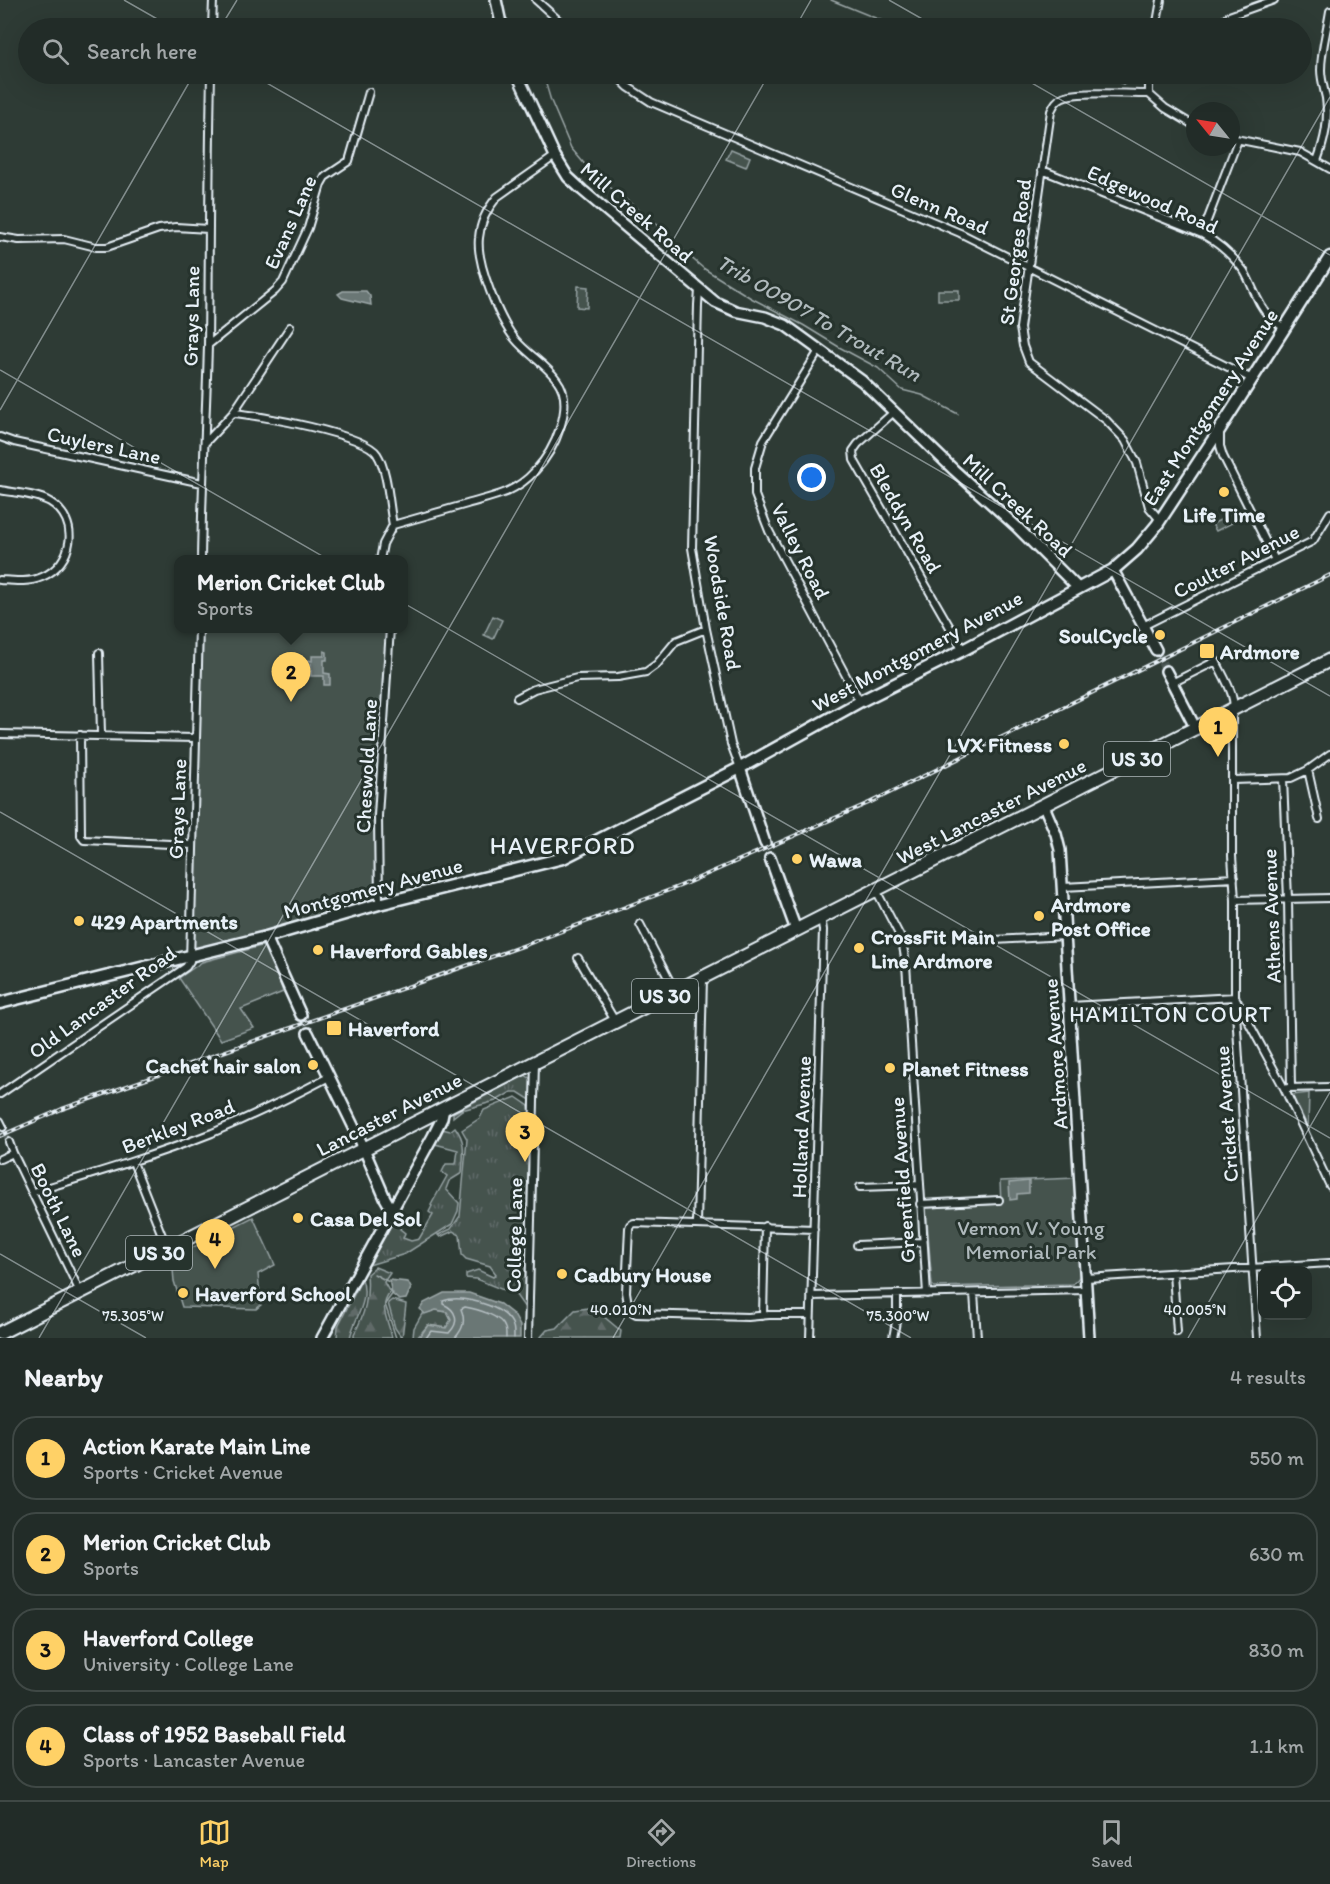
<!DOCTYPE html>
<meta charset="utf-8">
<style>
body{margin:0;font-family:Itim,sans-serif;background:#2a3430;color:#f1f3f6}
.controls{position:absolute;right:18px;bottom:18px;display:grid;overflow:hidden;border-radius:12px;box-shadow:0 6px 24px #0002}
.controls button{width:54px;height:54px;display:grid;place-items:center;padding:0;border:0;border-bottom:2px solid #3f4845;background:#222c28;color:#f1f3f6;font:30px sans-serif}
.compass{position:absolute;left:1186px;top:102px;width:54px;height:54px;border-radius:50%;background:#222c28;box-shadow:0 6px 24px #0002;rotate:300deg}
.you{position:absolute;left:812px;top:478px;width:21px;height:21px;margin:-15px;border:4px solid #fff;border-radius:50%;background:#1a73e8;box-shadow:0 0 0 9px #1a73e833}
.badge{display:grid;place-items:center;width:39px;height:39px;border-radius:50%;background:#ffd166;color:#111;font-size:20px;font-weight:700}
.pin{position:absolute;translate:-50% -50px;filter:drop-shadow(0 2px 3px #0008)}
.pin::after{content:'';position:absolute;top:32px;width:21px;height:18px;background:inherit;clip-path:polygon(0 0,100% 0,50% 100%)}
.popup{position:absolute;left:174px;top:555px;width:234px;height:78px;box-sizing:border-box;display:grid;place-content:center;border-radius:12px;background:#222c28;filter:drop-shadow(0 2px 4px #0005);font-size:20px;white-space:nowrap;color:#a2a7a8}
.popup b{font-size:22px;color:#f1f3f6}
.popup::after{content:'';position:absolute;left:50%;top:100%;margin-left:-12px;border:12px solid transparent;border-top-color:#222c28}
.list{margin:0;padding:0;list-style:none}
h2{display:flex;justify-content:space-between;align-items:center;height:78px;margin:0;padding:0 24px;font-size:26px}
h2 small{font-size:20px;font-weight:400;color:#a2a7a8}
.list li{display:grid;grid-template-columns:39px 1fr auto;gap:18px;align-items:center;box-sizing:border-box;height:84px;margin:0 12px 12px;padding:0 12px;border:2px solid #3f4845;border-radius:24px}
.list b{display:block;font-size:22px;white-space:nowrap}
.list p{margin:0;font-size:20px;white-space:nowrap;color:#a2a7a8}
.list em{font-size:20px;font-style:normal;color:#a2a7a8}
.icon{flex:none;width:33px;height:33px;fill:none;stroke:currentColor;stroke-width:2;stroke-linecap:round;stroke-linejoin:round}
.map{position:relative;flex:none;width:1330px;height:1338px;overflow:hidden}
.search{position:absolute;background:#222c28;box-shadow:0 6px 24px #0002;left:18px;right:18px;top:18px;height:66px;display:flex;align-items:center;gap:15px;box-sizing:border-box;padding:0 21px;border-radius:33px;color:#a2a7a8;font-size:22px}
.sheet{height:462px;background:#222c28}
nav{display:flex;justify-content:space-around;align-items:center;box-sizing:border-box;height:84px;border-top:2px solid #3f4845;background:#222c28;font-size:16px;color:#a2a7a8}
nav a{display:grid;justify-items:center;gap:3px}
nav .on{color:#ffd166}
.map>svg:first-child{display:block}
.grass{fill:url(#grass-tufts);stroke:#96a2a3;stroke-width:1.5}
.forest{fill:url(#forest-firs);stroke:#96a2a3;stroke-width:1.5}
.green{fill:#45524e;stroke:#96a2a3;stroke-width:1.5}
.water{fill:#6b7775;stroke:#9da8a9;stroke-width:1.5}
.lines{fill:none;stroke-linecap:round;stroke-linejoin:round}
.shore{stroke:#b6c0c4;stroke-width:1.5}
.stream{stroke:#9da8a9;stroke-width:1.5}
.street-tunnel{stroke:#4a5652;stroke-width:6;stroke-dasharray:6 3;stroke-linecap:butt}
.secondary-tunnel{stroke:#4a5652;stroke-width:9;stroke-dasharray:9 4.5;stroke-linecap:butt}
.street-casing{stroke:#e8f1f8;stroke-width:10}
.secondary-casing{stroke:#e8f1f8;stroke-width:14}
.primary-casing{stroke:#e8f1f8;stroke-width:15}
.highway-casing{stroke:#e8f1f8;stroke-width:16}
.street{stroke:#26332d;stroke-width:6}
.secondary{stroke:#26332d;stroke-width:9}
.primary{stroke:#26332d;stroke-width:10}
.highway{stroke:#26332d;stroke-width:12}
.rail-casing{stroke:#e8f1f8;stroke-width:4}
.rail{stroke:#26332d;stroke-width:1.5;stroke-dasharray:4.5;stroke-linecap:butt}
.ticks{fill:none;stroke:#e8f1f8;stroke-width:1.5;stroke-opacity:0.45}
.poi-dot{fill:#ffd166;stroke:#26332d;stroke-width:2}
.labels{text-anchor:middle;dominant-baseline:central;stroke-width:6;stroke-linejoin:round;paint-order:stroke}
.shield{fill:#26332d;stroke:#aeb8bb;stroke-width:1.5}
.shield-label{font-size:20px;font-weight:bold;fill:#e8f1f8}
.street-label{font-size:21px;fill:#e8f1f8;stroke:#26332d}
.poi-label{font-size:21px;font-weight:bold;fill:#e8f1f8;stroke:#26332d;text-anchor:start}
.park-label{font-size:21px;fill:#afb9bc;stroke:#26332d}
.water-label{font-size:22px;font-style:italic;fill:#b0babd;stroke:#26332d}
.neighbourhood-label{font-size:22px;letter-spacing:1.5px;fill:#e8f1f8;stroke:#26332d}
.quarter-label{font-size:24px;letter-spacing:1.5px;fill:#e8f1f8;stroke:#26332d}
.ticks-label{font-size:15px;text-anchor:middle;fill:#e8f1f8;stroke:#26332d;stroke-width:6;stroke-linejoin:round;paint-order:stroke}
</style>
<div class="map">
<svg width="1330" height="1338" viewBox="0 0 1330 1338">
<defs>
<pattern id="grass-tufts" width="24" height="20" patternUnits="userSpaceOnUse" patternTransform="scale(1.5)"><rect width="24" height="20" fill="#45524e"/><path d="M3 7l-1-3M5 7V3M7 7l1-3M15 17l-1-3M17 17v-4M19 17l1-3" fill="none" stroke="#606b68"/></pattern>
<pattern id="forest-firs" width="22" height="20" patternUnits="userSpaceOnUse" patternTransform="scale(1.5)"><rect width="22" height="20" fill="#45524e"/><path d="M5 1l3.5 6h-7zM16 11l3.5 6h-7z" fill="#606b68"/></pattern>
</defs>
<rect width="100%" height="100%" fill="#2e3b35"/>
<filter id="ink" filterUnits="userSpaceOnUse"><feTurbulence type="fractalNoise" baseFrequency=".0167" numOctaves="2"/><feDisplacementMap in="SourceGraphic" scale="12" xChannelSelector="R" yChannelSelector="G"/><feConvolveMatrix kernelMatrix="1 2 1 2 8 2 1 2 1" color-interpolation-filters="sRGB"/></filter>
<g filter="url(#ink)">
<!-- grass -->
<path class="grass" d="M1240,510L1244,517L1216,531L1212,524Z
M525,1075L531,1079L532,1101L518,1092H511L496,1101L462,1110L453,1117V1113Z
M516,1097L529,1106L530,1113L525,1308L516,1295L476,1279L466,1278V1274L478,1270L493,1277L496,1274L490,1266L466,1259L462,1255L460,1235L453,1231L440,1237L438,1235L451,1229L460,1216L467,1139L462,1130L480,1118L484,1110Z
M455,1127C467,1143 463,1154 462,1173L449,1181L446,1189L459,1203L458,1211L452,1224L405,1254L369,1265L396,1216L404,1220L400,1229L405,1233L403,1238L411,1241L419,1239L433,1215L429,1212L432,1206L431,1205L447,1176L442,1172L446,1164H456L458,1150L435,1144L442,1129L450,1131Z"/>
<!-- forest -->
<path class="forest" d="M375,1267L390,1273L384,1282L390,1293C378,1307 389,1322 392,1338H354V1334C365,1314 369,1297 367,1274Z
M362,1279C370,1302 354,1318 350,1338H337L338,1326Z
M392,1300L406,1304L402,1338L395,1328L388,1303Z
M588,1308L597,1311L621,1331L620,1338H540L547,1330L557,1328L575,1310Z
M436,1310L447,1312L451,1320L446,1328L428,1325L417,1338L413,1337L414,1328L422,1314Z"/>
<!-- green -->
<path class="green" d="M731,149L750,157L746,167L726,159Z
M578,286L588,287L587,308L577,307Z
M938,290H959V300H938Z
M493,616L502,620L493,639L484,635Z
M199,629H390L378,816L379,904L191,955Z
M261,946L264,947L278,977L283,992L241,1009L254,1028L221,1040L179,978L202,962Z
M1309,1093L1308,1127L1292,1095Z
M1076,1178L1081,1275L1073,1284L934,1287L932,1285L926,1208L1001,1204L1000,1181Z
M253,1217L275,1265L258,1274L261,1305L256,1309L182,1307L174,1281L172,1258Z"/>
<!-- water -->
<path class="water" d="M343,291H366L370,296L371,305L342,298L338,294Z
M324,651L327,652V660H324V673L330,674V685H324V676H311V663L310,676H308V660L312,661V656H324Z
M1029,1181V1193L1017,1194V1199L1010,1200L1009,1183Z
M389,1280L408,1282L411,1288L406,1299L399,1300L392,1294Z
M444,1293H469L500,1304L514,1315L520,1326V1338H419L428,1325L446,1328L451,1320L447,1312L436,1310L425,1314L420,1309L424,1303Z"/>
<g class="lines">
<!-- shore -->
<path class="shore" d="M426,1338L431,1331L449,1333C460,1322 457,1310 443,1304V1301C460,1294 499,1305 510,1320C514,1325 514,1331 514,1338
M455,1338C463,1329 466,1321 461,1309L465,1307C476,1309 501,1315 505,1328C506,1330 506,1335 506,1338"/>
<!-- stream -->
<path class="stream" d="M831,0L900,28
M504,15L514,28
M1209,28L1214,19
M543,74L551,101L571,148L593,174L657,224L672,241L703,268L751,298L803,325L839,347L878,368L902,390L922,395L958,414
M1102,74L1123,84L1136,81
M374,1274L389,1282
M393,1293L385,1304L396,1338"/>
<!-- street-tunnel -->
<path class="street-tunnel" d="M3,1127L9,1142"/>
<!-- secondary-tunnel -->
<path class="secondary-tunnel" d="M1156,650L1166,671
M301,1015L308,1033"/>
<defs>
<path id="street" d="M536,0L567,28
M212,28L213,0
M1156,28L1161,0
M1214,28L1229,16L1274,0
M615,74L628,87L651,102L960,233L1252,379
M1149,74V94L1165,108L1195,126
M1149,94C1130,94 1079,91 1063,97C1056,100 1054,105 1051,111L1020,328L1023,346L1029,362L1106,420L1125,440L1137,463L1149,507L1160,520
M1231,138L1300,152L1330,169
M1317,161C1325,139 1329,121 1326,98C1324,89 1321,79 1321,70C1321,50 1327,31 1330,11
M1042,170L1202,234C1218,243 1233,256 1244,271C1253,286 1257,304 1269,316C1273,321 1279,324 1284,328
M1202,234L1238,140
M0,237L19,240L64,239L96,247H107L159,229L176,227L208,229
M699,290L698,305L692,548L706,629L731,744L740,768
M208,345L275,291L283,282L308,228L321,184L325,177L349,161L369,92
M820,349L763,441L755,468V495L769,531L860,702
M895,411L858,444L853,451L854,460L963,650
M233,413L290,327
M1220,433V446L1223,456L1275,560
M0,437L14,442L202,483
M205,443L233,413C258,415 365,434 377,454C388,471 389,505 393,525
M0,490C16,493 36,494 50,502C81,521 73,564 42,577C28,583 14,581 0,580
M201,560C202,488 206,417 208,346C209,255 209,164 211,74
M380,560L383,544L393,525C417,518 442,511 467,504C480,500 494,497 506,492C517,487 527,480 535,471C554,451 576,405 557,380C546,364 527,354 515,339C499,319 476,263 479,238C480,223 488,208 497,197L555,156
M1143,626L1313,541L1330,513
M99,653L101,735
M1172,683L1216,661C1224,678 1239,699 1232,717V856L1235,900V997L1257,1338
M517,698L534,689L577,678L618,677L646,672L657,664L676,641L706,629
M0,734L195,738
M80,735L81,836L84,840L192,845
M1308,770L1319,819
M1283,779L1288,899L1291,1088
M1233,780L1291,778L1308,770L1330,754
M1063,887L1234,878
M876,890L902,940L906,964L927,1294
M1235,900L1330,898
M379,904L378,816L390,628
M640,924L675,991
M995,940L1065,936
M578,958L615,1021
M1070,1006L1235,997L1284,1088L1330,1186
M1288,1088L1330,1087
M0,1094L186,967L190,961L199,628
M0,1121L3,1127
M9,1142L13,1153L80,1292
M0,1159L13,1153
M133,1162L167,1248
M860,1187L919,1185
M33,1192C93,1174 154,1156 212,1133C252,1116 291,1097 329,1077
M920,1204L999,1200
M697,1224L703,978
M857,1245L922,1242
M1173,1273L1177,1332
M1086,1278L1330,1263
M974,1293L977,1338
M811,1296L1086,1290
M810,1315H769L748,1317L636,1314L629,1310L626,1292L629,1228L630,1225L634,1223L814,1229
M763,1316L765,1226
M528,1338L535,1062
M810,1338L823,930L821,917
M893,1338L897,1316V1295"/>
<path id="secondary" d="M496,0L502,28
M517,74L555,156L568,177L582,190L715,302L735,311L765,317L785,325L862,381L954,470L1017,527L1078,588
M1113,570L1156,650
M1166,671L1196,729
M740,768L765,843
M1044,806L1056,834L1060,850L1089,1338
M770,858L796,930
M266,937L301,1015
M308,1033L361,1142L385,1198L392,1210
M322,1338L433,1136L442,1118L444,1108"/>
<path id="primary" d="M0,1003L266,937L379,904L563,858L740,768L861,701L963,650L1113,570L1137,549L1157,525L1220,429L1330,257"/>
<path id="highway" d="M0,1333L1330,660"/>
</defs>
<!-- street casing -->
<use href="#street" class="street-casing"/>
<!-- secondary casing -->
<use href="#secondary" class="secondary-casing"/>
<!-- primary casing -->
<use href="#primary" class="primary-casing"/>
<!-- highway casing -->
<use href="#highway" class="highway-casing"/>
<!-- street -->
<use href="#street" class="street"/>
<!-- secondary -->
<use href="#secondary" class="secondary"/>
<!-- primary -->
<use href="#primary" class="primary"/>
<!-- highway -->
<use href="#highway" class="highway"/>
<defs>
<path id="rail" d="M0,1136L62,1109L528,944L680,886L753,854L871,802L1330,575"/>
</defs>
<!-- rail casing -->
<use href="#rail" class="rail-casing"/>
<!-- rail -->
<use href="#rail" class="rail"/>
</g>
</g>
<!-- ticks -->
<path class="ticks" d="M124,0L173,28M889,0L938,28M220,28L237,0M795,28L811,0M251,74L1330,696M1016,74L1330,255M0,370L1330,1138M0,410L194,74M0,812L911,1338M0,1254L146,1338M39,1338L769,74M613,1338L1330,97M1188,1338L1330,1092"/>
<!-- markers -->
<g class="poi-dot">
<circle cx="1224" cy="492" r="6"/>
<circle cx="1160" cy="635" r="6"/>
<rect x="1199" y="643" width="16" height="16" rx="3"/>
<circle cx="1064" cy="744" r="6"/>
<circle cx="797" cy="859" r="6"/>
<circle cx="1039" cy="916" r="6"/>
<circle cx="79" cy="921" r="6"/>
<circle cx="859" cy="948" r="6"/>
<circle cx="318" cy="950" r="6"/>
<rect x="326" y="1020" width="16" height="16" rx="3"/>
<circle cx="313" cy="1065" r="6"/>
<circle cx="890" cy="1068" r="6"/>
<circle cx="298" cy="1218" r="6"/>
<circle cx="562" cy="1274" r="6"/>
<circle cx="183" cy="1293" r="6"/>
</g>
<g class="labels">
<!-- shield labels -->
<g class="shield">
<rect x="1104" y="742" width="66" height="34" rx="4.5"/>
<rect x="632" y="979" width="66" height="34" rx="4.5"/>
<rect x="126" y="1236" width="66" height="34" rx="4.5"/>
</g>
<g class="shield-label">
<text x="1137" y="759">US 30</text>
<text x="665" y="996">US 30</text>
<text x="159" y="1253">US 30</text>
</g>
<!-- street labels -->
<g class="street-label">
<text transform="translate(1153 199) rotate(24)">Edgewood Road</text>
<text transform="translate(940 208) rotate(23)">Glenn Road</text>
<text transform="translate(637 212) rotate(41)">Mill Creek Road</text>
<text transform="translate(290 222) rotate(-66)">Evans Lane</text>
<text transform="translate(1015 252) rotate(-83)">St Georges Road</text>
<text transform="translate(191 316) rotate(-89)">Grays Lane</text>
<text transform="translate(1210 407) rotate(-57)">East Montgomery Avenue</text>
<text transform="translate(104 445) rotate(12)">Cuylers Lane</text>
<text transform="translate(1018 505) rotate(43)">Mill Creek Road</text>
<text transform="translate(906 518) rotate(60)">Bleddyn Road</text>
<text transform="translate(801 551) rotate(63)">Valley Road</text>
<text transform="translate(1236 561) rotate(-27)">Coulter Avenue</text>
<text transform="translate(723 603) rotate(80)">Woodside Road</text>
<text transform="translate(917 651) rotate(-28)">West Montgomery Avenue</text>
<text transform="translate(366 766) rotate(-87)">Cheswold Lane</text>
<text transform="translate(177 809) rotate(-88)">Grays Lane</text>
<text transform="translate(991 811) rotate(-27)">West Lancaster Avenue</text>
<text transform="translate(373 888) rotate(-15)">Montgomery Avenue</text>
<text transform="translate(1271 916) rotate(-92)">Athens Avenue</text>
<text transform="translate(102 1002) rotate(-36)">Old Lancaster Road</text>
<text transform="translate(1055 1054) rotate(-94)">Ardmore Avenue</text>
<text transform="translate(389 1114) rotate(-27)">Lancaster Avenue</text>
<text transform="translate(1226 1114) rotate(-94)">Cricket Avenue</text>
<text transform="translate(178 1126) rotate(-21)">Berkley Road</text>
<text transform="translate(801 1127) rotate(-88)">Holland Avenue</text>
<text transform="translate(902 1180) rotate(-94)">Greenfield Avenue</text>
<text transform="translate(59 1210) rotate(64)">Booth Lane</text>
<text transform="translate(514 1235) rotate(-89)">College Lane</text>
</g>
<!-- poi labels -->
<g class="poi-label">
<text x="1224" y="514" text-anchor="middle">Life Time</text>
<text x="1148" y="635" text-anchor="end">SoulCycle</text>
<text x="1220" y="651">Ardmore</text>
<text x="1052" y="744" text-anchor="end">LVX Fitness</text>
<text x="809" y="859">Wawa</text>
<text x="1051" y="904">Ardmore<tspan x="1051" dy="24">Post Office</tspan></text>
<text x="91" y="921">429 Apartments</text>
<text x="871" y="936">CrossFit Main<tspan x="871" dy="24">Line Ardmore</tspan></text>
<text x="330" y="950">Haverford Gables</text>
<text x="348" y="1028">Haverford</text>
<text x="301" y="1065" text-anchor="end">Cachet hair salon</text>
<text x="902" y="1068">Planet Fitness</text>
<text x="310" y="1218">Casa Del Sol</text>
<text x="574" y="1274">Cadbury House</text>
<text x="195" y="1293">Haverford School</text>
</g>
<!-- park labels -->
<g class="park-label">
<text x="1031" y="1227">Vernon V. Young<tspan x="1031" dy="24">Memorial Park</tspan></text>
</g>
<!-- water labels -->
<g class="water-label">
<text transform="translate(819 318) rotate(30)">Trib 00907 To Trout Run</text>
</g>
<!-- neighbourhood labels -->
<g class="neighbourhood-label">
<text x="1171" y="1014">HAMILTON COURT</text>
</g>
<!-- quarter labels -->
<g class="quarter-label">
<text x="563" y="845">HAVERFORD</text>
</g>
</g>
<g class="ticks-label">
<text x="621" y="1315">40.010°N</text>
<text x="1195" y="1315">40.005°N</text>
<text x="133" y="1321">75.305°W</text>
<text x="898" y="1321">75.300°W</text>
</g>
</svg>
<div class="controls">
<button><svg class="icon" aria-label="locate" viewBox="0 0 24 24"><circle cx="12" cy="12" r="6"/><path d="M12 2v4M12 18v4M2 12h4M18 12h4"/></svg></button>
</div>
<svg class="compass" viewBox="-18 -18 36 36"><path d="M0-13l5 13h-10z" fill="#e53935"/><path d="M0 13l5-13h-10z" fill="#a2a7a8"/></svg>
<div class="you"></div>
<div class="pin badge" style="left:1218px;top:757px">1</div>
<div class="pin badge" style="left:291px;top:702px">2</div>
<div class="popup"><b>Merion Cricket Club</b>Sports</div>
<div class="pin badge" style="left:525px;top:1162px">3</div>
<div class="pin badge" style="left:215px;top:1269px">4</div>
<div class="search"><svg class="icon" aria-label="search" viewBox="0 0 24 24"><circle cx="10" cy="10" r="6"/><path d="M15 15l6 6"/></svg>Search here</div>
</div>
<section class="sheet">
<h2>Nearby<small>4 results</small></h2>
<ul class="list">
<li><span class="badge">1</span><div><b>Action Karate Main Line</b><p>Sports · Cricket Avenue</p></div><em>550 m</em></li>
<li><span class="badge">2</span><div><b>Merion Cricket Club</b><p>Sports</p></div><em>630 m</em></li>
<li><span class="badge">3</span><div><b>Haverford College</b><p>University · College Lane</p></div><em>830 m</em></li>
<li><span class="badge">4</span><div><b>Class of 1952 Baseball Field</b><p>Sports · Lancaster Avenue</p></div><em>1.1 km</em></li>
</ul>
</section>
<nav>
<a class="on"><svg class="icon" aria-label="map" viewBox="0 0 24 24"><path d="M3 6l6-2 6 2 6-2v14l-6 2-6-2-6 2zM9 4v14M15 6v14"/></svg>Map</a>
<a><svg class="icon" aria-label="directions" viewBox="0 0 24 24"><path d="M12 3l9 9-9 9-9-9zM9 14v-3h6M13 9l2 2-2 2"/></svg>Directions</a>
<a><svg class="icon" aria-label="saved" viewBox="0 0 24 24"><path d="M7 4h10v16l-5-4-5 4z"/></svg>Saved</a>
</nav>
